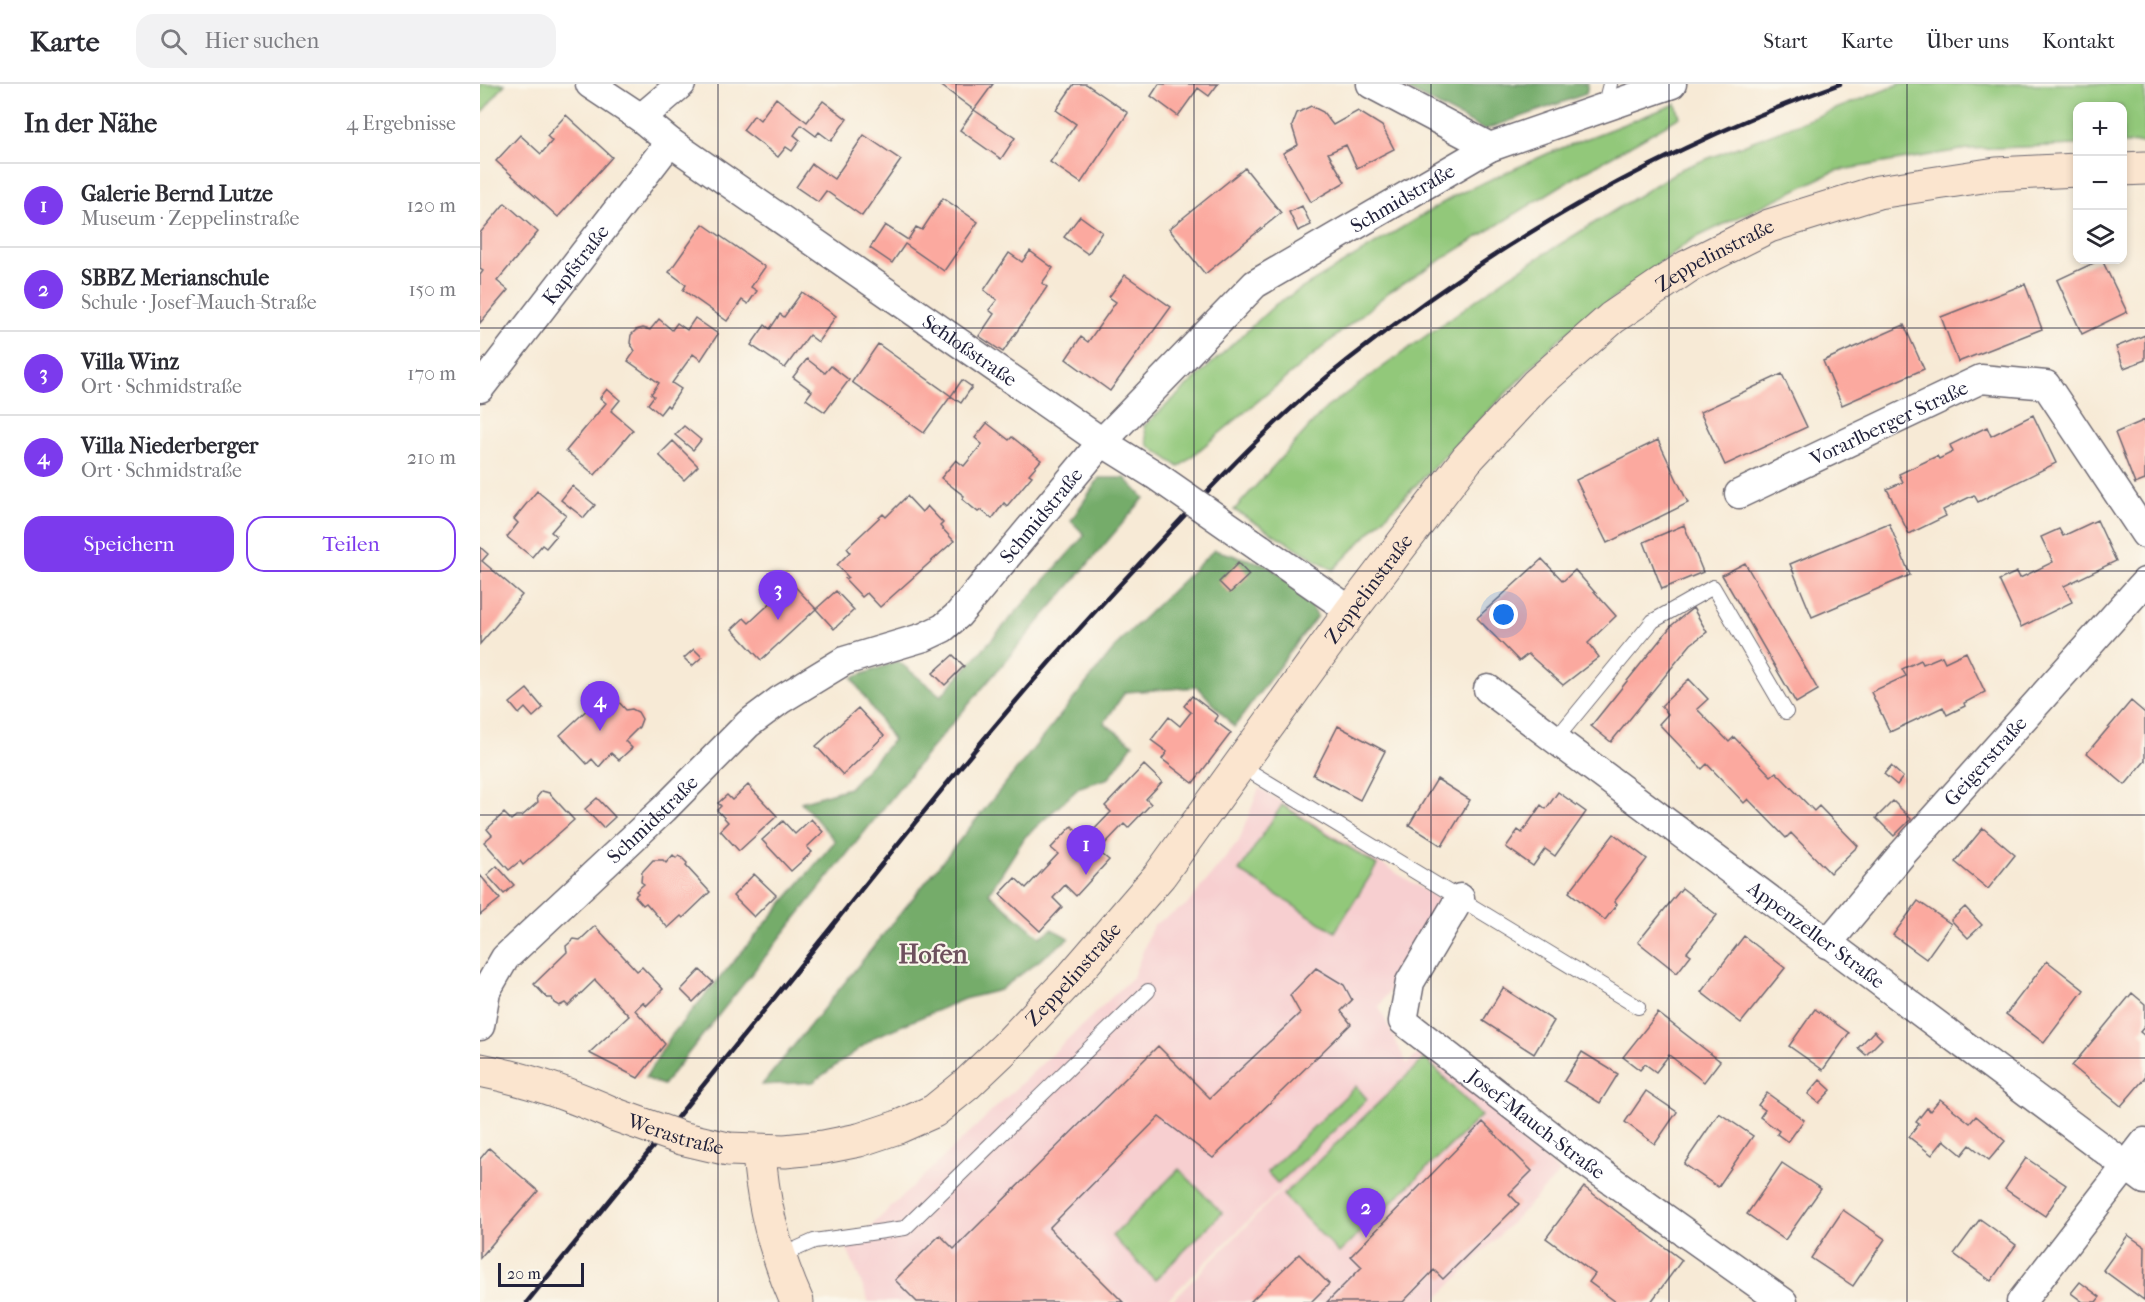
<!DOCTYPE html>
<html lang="de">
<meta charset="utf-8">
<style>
body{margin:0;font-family:"IM FELL French Canon",serif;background:#f2f2f3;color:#2b2b33}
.controls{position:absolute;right:18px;top:18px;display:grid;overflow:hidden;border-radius:12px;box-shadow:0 3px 9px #0003}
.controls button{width:54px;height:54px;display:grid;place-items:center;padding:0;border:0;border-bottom:2px solid #e1e1e2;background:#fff;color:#2b2b33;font:30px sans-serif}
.scale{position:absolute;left:18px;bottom:15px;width:86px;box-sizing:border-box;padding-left:6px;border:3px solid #22223b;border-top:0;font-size:16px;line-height:21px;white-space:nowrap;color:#22223b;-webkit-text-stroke:4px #fbf7ec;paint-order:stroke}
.you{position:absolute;left:1024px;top:531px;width:21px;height:21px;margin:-15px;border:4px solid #fff;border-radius:50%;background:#1a73e8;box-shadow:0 0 0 9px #1a73e833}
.badge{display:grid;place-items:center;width:39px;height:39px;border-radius:50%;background:#7c3aed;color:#fff;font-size:20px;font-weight:700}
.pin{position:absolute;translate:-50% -50px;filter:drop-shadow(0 2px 3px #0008)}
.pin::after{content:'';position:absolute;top:32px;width:21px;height:18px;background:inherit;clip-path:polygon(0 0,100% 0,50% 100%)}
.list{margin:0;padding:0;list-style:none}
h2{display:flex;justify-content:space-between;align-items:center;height:78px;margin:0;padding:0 24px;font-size:26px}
h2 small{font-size:20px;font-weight:400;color:#7c7c81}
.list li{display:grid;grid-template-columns:39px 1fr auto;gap:18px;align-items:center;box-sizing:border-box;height:84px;padding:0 24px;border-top:2px solid #e1e1e2}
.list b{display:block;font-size:22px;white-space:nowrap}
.list p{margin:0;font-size:20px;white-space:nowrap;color:#7c7c81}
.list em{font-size:20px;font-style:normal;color:#7c7c81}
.actions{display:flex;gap:12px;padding:18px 24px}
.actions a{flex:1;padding:14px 0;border:2px solid #7c3aed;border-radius:18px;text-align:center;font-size:21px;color:#7c3aed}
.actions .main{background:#7c3aed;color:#fff}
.icon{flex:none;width:33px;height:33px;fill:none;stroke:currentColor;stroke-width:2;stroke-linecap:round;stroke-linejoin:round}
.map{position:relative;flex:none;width:1665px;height:1218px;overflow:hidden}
header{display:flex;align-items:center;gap:36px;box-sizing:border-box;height:84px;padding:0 30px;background:#fff;border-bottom:2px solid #e1e1e2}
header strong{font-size:28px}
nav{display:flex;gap:33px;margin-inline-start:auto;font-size:21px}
.search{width:420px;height:54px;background:#f2f2f3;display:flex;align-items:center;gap:15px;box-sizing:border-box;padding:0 21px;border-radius:18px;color:#7c7c81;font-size:22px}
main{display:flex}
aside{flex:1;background:#fff}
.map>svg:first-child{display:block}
.built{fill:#f7cfd0}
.green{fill:#92c87a;stroke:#5a755a;stroke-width:1.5}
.forest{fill:#75ac6a;stroke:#4c6752;stroke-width:1.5}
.building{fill:#fba99f}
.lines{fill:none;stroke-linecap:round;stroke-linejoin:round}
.lane-casing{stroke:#6d6871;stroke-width:16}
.street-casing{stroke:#6d6871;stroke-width:31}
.secondary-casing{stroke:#6d6871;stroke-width:35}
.lane{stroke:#fff;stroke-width:14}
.street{stroke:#fff;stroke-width:28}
.secondary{stroke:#fbe5cf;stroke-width:33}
.rail{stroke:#22223b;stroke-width:4.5}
.street-bridge-casing{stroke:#6d6871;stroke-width:31;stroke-linecap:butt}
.secondary-bridge-casing{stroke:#6d6871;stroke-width:35;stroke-linecap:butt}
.street-bridge{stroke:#fff;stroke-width:28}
.secondary-bridge{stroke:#fbe5cf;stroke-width:33}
.grid{fill:none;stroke:#22223b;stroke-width:1.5;stroke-opacity:0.55}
.labels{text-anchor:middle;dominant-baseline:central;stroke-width:4.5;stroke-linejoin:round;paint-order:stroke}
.street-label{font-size:20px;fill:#22223b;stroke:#fbf7ec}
.district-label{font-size:26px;font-weight:bold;fill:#6e515e;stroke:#fbf7ec}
</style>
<header>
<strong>Karte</strong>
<div class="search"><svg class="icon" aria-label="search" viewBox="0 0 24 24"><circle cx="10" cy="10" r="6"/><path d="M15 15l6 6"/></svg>Hier suchen</div>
<nav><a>Start</a><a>Karte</a><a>Über uns</a><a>Kontakt</a></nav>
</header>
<main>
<aside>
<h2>In der Nähe<small>4 Ergebnisse</small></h2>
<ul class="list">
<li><span class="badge">1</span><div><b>Galerie Bernd Lutze</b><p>Museum · Zeppelinstraße</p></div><em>120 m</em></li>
<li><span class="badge">2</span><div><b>SBBZ Merianschule</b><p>Schule · Josef-Mauch-Straße</p></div><em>150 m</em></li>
<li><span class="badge">3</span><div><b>Villa Winz</b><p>Ort · Schmidstraße</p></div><em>170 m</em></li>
<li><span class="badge">4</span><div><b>Villa Niederberger</b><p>Ort · Schmidstraße</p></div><em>210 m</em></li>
</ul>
<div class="actions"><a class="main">Speichern</a><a>Teilen</a></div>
</aside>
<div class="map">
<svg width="1665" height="1218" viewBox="0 0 1665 1218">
<rect width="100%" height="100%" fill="#fbf7ec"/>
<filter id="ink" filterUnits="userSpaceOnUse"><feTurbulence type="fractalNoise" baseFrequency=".0167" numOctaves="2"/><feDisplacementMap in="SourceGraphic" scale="12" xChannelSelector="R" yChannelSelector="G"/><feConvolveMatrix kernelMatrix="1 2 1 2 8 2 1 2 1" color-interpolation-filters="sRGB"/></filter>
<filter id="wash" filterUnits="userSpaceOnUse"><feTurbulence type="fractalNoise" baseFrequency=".008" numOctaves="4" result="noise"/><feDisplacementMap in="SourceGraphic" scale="24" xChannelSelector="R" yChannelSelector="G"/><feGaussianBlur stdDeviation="1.35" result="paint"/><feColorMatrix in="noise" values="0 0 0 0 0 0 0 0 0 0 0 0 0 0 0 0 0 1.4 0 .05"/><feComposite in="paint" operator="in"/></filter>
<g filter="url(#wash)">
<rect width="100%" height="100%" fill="#f7ead6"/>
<!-- built -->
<path class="built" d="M779,704L965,819L899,923L927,980L947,961L1080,1089L954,1218H691L853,1054L685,1218H389L367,1165L653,893L673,841L707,821L759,757Z"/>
<!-- green -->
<path class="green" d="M0,0H25L0,31Z
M1420,0H1665V59L1643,60L1642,22H1598L1597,61L1487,65L1355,87L1211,156L1078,256L853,486L754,426L846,324L1029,192L1201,85Z
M1196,20L1200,33L1087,98L909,208L699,383L668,361L664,342L796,220L974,112L1069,69Z
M802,721L897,781L855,848L759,787Z
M945,974L1001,1032L859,1169L803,1111Z
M876,1002L887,1015L798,1100L787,1088Z
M699,1085L742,1129L675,1196L632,1152Z"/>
<!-- forest -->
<path class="forest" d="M917,0H1108L1106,10L1004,46Z
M619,394H645L664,414L449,667L183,1001L165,994L191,952L355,757L321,718L369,704L413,656L372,594L418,577L461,612L605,451L591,437Z
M734,466L785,480L820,503L837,532L754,643L718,603L645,608L624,639L653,660L629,694L600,703L545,753L509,809L560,853L572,845L589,854L520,906L484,915L397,952L333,998L282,1001L642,555Z"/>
<g id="blocks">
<!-- building -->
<path class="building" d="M459,0H513L494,26Z
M594,0H606L648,29L601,99L570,78L596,40L576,26Z
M679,0H738L729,12L718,4L698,32L671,12Z
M296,14L327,38L343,17L367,35L351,57L339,48L336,52L321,41L314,51L320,56L312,67L306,63L298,73L263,46L274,31L280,36Z
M831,22L843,28L853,41L878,27L902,42L914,65L877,84L866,61L848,69L865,98L831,118L803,69L818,61L812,42L817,29Z
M494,26L535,54L521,75L480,46Z
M86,31L132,73L78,133L16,77L40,51L61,70L72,57L67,52Z
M384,51L421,76L382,132L346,107L338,118L316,103L332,80L354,95Z
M765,84L801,129L725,190L689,145Z
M463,114L498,138L464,187L425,160L412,179L390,164L405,141L428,156L436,143L442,146Z
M25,119L58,148L17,197L28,206L0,239V191L3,187L0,185V149Z
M822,122L831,141L818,147L809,128Z
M600,132L622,148L608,170L584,153Z
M223,140L285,183L271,203L277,207L268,220L262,216L247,237L203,206L206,201L189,188Z
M550,167L573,184L562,199L567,203L523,268L499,252L514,230L509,226L517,216L504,206L529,169L542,178Z
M1620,176H1622L1647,228L1602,250L1577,196Z
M645,191L691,223L630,307L586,275L601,253L608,258L636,218L629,213Z
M1545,200L1562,245L1478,278L1461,233Z
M322,208L356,232L338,258L329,251L305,284L271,261L285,241L290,245L300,230L304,233Z
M215,234L238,250L221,276L213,270L192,299L201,305L189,323L187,321L180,330L168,320L174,312L171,310L179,299L148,277L155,267L150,259L151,251L156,246L163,244L170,246L179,235L192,246L197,239L207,246Z
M1424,241L1444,285L1362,321L1343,277Z
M1665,251V276L1644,284L1636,263Z
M398,260L471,312L444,349L372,298Z
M327,275L345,289L351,282L369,296L345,328L326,315L332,307L313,293Z
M1302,290L1327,343L1245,381L1220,328Z
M482,296L492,303L481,319L471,312Z
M127,305L140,316L131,327L153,346L115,391L86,367L126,319L120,314Z
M1553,331L1576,379L1498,418L1494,411L1463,426L1466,432L1429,450L1407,405L1423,398L1419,390L1457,372L1459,375L1473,368L1470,361L1507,343L1511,352Z
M1665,336V396L1655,400L1635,349Z
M507,339L529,356L532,353L561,376L549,390L552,392L527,422L524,419L512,435L501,426L498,428L482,415L484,412L461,394L476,376L484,382L502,360L495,354Z
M204,342L221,356L213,366L195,351Z
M1178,356L1208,419L1127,459L1096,396Z
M193,357L218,382L204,396L179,371Z
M92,402L115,421L104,434L81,416Z
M57,407L86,431L71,448L76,452L66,464L62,461L52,473L27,453L38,439L34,435Z
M427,412L442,428L447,422L463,439L460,442L474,457L400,523L387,509L382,513L365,495L368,493L357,481L370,468L367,464L403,430L406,433Z
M1617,436L1636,477L1584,502L1592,518L1541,543L1519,496L1537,488L1540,494L1573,478L1561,453L1579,445L1583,452Z
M1409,439L1430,491L1332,533L1310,480Z
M1204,441L1223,488L1182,505L1164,458Z
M0,463L8,470L2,477L42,511L0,560Z
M1062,475L1083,497L1095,486L1136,532L1108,559L1119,573L1083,601L1048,570L1039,577L997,534Z
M758,479L769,491L750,509L739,498Z
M1265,479L1338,606L1316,619L1242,491Z
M306,493L336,525L281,576L252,545L264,534L269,539L299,511L294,505Z
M356,507L374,526L354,545L336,525Z
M1213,524L1227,548L1211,560L1131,658L1111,642L1192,541Z
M214,565L222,573L212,582L204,574Z
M1486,568L1505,608L1484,619L1485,622L1467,631L1463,623L1410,648L1391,608L1426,592L1422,585L1441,576L1443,580L1462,572L1465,578Z
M473,571L484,582L465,601L453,589Z
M1209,595L1228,615L1217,625L1249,658L1254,653L1291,692L1296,688L1334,727L1339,722L1378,762L1350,789L1311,749L1306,754L1268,715L1264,719L1227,680L1222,685L1179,640L1188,630L1181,622Z
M47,605L63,624L53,633L45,624L39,630L30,619Z
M128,606L146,626L152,625L158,628L162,635L159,643L145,657L152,664L139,676L131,669L119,683L112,675L107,680L80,651Z
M712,612L738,632L735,637L751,649L713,699L682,675L687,668L671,656L689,633L700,642L711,628L704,622Z
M1651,617L1665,629V677L1645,701L1607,669Z
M378,624L404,652L363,691L336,662Z
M858,642L905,667L880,716L833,691Z
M664,681L682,698L666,715L671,720L648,744L644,740L618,767L629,776L596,812L585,801L573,814L582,823L560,847L520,810L535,794L546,804L578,770L571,764L592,742L605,755L631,728L625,722Z
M1411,682L1423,693L1417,701L1404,690Z
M957,695L990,716L962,762L929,741Z
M268,701L297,732L259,767L240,746L248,738L237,726L241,722L238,719L247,711L252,716Z
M62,707L69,709L94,736L43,781L40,777L29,786L4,758L12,751L7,745L24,729L31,736L36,732H42L58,718L57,713Z
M1078,708L1106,728L1075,772L1065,765L1053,782L1026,763L1038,746L1042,749L1061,721L1066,725Z
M117,714L135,733L123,744L105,725Z
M1413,717L1431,735L1414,752L1396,734Z
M331,735L343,748L327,763L332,768L311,787L282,756L303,737L315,750Z
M1503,744L1535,771L1508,805L1475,778Z
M1134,750L1167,775L1134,818L1137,820L1125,836L1089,808Z
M193,771L196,774L199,771L207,779L206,782L230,808L203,834L201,832L188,844L166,819L163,821L155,812L158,809L156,807L164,800L161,798L162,788L173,776H183L186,779Z
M17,782L34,801L24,810L7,791Z
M274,790L296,811L274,833L253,812Z
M0,791L20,815L0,831Z
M1202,804L1237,831L1207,868L1211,871L1197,889L1158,858Z
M1438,817L1471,840L1446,875L1413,851Z
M1485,823L1502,841L1488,854L1471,836Z
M115,842L157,887L162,883L183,905L166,922L163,918L155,926L185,960L158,994L109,969L149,932L115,896L88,922L85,919L79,922L74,919L72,914H67L54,900L87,868L86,862L94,855L100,856Z
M1264,852L1305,884L1261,939L1221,908Z
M1567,877L1604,906L1564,959L1526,930Z
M836,884L864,901L872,916L861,927L871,940L733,1074L679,1033L569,1144L643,1218H437L415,1196L460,1151L474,1165L678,962L730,1014L820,929L810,911Z
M220,886L233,898L213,918L201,906Z
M1023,904L1074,937L1054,970L1003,937Z
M1652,909L1665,920V942L1660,948L1665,952V994L1641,1022L1592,982Z
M1335,925L1369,949L1343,986L1309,962Z
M1178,929L1240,977L1224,998L1189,971L1176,988L1165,980L1160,986L1143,973Z
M1394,947L1402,955L1386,971L1378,964Z
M1102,968L1138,990L1120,1019L1084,997Z
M1340,996L1351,1006L1339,1019L1328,1010Z
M1166,1007L1197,1028L1175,1060L1145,1038Z
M1287,1009L1324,1036L1308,1058L1297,1050L1299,1047L1280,1033L1285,1026L1278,1021Z
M1460,1015L1490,1039L1496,1032L1525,1057L1509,1076L1490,1061L1482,1071L1464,1056L1452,1071L1429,1053L1439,1040L1436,1038L1447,1024L1450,1027Z
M1239,1029L1273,1052L1238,1103L1204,1080Z
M1003,1038L1052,1087L1029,1110L1039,1120L963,1195L954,1186L923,1218H847L882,1183L871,1172Z
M9,1064L58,1107L0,1174V1075Z
M1546,1074L1586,1101L1565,1132L1525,1105Z
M1302,1079L1341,1105L1305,1156L1267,1130Z
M1104,1103L1202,1176L1171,1218H1136L1109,1198L1115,1190L1066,1154Z
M1363,1126L1405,1155L1373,1202L1331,1174Z
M1500,1135L1536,1161L1511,1197L1474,1170Z
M1648,1151L1665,1163L1664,1216L1623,1186Z
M819,1170L849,1200L831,1218H770Z
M1600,1198L1620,1213L1616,1218H1603L1591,1209Z"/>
</g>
</g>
<g filter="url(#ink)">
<use href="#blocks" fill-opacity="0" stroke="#6d6871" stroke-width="1.5"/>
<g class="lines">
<defs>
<path id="lane" d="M1124,23L1130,0
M1075,656L1173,537L1233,503L1306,628
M761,682L1158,923
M300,1172L334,1157L425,1144L668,907"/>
<g id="street">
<path id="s1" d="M110,0L161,34L190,58L622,358L675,391"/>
<path d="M891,0L1010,63"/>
<path d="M161,34L201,0"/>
<path id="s2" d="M0,304L190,58"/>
<path id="s3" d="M1259,410L1501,295L1566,301L1665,450"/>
<path d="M780,464L871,527"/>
<path id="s4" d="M1008,605L1665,1096"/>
<path id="s5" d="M980,814L930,898L923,937L1100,1074L1303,1218"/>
<path id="s6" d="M1347,860L1423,769L1665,498"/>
<path id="s7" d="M0,942L6,907L25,874L184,725L268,640L300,616L364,577L444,553L463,544L478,531L622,358L775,200L1010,63L1192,0"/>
<path d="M1541,1218L1665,1058"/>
</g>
<g id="secondary">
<path d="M1642,85L1665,84"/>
<path d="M0,986C47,995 92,1011 136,1031"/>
<path id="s8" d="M248,1065L305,1067L344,1063L379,1056L418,1043L454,1027L486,1001L526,963L593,892L680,791L871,527L987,375L1056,301L1132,234L1207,183L1289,142L1398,108L1516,90L1598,86"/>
<path d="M279,1067C282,1118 296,1171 317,1218"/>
</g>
</defs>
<!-- lane casing -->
<use href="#lane" class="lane-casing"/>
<!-- street casing -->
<use href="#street" class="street-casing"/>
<!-- secondary casing -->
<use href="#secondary" class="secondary-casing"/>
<!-- lane -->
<use href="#lane" class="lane"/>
<!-- street -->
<use href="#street" class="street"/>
<!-- secondary -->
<use href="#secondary" class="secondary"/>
<!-- rail -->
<path class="rail" d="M47,1218C136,1110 224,1001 312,892C396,787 479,682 567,581C611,531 657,482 703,433C755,378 808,323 868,276C1016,159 1182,63 1360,0"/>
<defs>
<path id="street-bridge" d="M675,391L780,464"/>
<g id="secondary-bridge">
<path id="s9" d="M136,1031L201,1054L248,1065"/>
</g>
</defs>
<!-- street-bridge casing -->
<use href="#street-bridge" class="street-bridge-casing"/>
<!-- secondary-bridge casing -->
<use href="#secondary-bridge" class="secondary-bridge-casing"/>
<!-- street-bridge -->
<use href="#street-bridge" class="street-bridge"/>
<!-- secondary-bridge -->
<use href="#secondary-bridge" class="secondary-bridge"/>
</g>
</g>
<!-- grid -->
<path class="grid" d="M238,0V1218M476,0V1218M714,0V1218M951,0V1218M1189,0V1218M1427,0V1218M0,244H1665M0,487H1665M0,731H1665M0,974H1665"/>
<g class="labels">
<!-- street labels -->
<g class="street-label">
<text stroke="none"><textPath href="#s7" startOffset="1266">Schmidstraße</textPath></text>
<text stroke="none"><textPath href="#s8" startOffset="1380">Zeppelinstraße</textPath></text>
<text stroke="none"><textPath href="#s2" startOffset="156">Kapfstraße</textPath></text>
<text stroke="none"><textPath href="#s1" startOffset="464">Schloßstraße</textPath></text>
<text stroke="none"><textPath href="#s3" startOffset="166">Vorarlberger Straße</textPath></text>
<text stroke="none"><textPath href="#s7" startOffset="780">Schmidstraße</textPath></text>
<text stroke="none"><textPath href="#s8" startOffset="894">Zeppelinstraße</textPath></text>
<text stroke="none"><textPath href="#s6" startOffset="242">Geigerstraße</textPath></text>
<text stroke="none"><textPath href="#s7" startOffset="276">Schmidstraße</textPath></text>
<text stroke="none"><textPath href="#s4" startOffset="410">Appenzeller Straße</textPath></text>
<text stroke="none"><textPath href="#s8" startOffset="408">Zeppelinstraße</textPath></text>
<text stroke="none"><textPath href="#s5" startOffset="306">Josef-Mauch-Straße</textPath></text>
<text stroke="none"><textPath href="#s9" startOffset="63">Werastraße</textPath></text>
</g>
<!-- district labels -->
<g class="district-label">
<text x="453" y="870">Hofen</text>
</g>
</g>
</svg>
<div class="controls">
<button>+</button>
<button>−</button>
<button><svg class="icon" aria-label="layers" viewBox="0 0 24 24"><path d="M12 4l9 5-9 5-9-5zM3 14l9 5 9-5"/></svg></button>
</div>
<div class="scale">20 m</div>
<div class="you"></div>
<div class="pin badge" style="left:606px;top:791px">1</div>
<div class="pin badge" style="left:886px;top:1154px">2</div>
<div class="pin badge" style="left:298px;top:536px">3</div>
<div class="pin badge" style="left:120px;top:647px">4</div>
</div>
</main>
